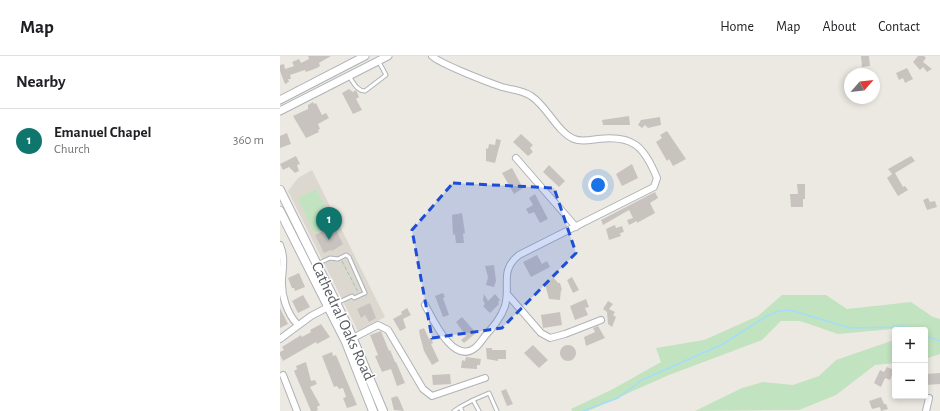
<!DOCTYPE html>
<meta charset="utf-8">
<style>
body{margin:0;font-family:"Alegreya Sans",sans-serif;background:#f6f6f6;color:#202124}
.controls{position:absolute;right:12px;bottom:12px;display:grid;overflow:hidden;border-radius:4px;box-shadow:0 2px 6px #0003}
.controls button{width:36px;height:36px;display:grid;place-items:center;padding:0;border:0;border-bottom:1px solid #e0e0e0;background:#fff;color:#202124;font:20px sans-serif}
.compass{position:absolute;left:564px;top:12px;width:36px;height:36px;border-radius:50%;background:#fff;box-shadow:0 2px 6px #0003;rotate:63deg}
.you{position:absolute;left:318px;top:129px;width:14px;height:14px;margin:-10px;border:3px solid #fff;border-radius:50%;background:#1a73e8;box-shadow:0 0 0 6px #1a73e833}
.badge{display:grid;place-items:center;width:26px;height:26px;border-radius:50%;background:#0f766e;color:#fff;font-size:13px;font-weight:700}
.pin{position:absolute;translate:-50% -33px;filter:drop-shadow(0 1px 2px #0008)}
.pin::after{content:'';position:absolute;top:21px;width:14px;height:12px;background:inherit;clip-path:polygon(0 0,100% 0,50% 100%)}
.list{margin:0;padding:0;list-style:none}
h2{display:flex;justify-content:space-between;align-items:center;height:52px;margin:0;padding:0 16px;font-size:17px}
h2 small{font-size:13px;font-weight:400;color:#757577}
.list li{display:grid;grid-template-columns:26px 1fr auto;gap:12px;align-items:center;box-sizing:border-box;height:64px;padding:0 16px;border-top:1px solid #e0e0e0}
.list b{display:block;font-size:15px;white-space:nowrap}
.list p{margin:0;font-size:13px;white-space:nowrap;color:#757577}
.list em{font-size:13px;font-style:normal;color:#757577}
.map{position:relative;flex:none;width:660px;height:355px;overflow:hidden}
header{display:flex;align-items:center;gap:24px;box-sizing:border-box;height:56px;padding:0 20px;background:#fff;border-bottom:1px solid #e0e0e0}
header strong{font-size:19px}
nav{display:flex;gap:22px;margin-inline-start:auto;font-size:14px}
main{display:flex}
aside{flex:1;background:#fff}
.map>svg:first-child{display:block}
.education{fill:#dcd8d0}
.green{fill:#c2e3bf}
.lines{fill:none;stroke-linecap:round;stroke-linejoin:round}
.stream{stroke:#a3ddfb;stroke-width:1.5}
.building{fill:#c8c3bf}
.service-casing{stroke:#afb3b7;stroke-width:5}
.minor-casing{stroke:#afb3b7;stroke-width:8}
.tertiary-casing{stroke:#afb3b7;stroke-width:9}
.secondary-casing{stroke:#aeb2b7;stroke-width:10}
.path{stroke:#99c6a2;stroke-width:1;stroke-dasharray:4 2;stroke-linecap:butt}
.service{stroke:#fff;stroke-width:3}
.minor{stroke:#fff;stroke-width:6}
.tertiary{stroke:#fff;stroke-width:7}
.secondary{stroke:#fff;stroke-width:8}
.marked{fill:#1d4ed8;fill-opacity:0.2;stroke:#1d4ed8;stroke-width:3;stroke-dasharray:8 5;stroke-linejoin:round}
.labels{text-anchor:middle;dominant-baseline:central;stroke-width:3;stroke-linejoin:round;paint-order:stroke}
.street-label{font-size:16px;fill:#5a5e62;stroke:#fff}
</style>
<header>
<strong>Map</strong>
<nav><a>Home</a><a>Map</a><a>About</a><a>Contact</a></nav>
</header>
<main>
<aside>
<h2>Nearby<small></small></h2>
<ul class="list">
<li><span class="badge">1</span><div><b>Emanuel Chapel</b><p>Church</p></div><em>360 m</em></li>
</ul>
</aside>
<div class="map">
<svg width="660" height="355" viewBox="0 0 660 355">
<rect width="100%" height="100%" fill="#ece9e2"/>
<!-- education -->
<path class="education" d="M32,114L105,261L78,275L8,135L18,122Z"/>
<!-- green -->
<path class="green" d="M36,133L50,158L48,159L52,169L34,177L18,142Z
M502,239H546L567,253L631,246L653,261L660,263V298L645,303V274H626L624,272L558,278L520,265H501L482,284L389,319L308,355H292L291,353L333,333L381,306L376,292L424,284L478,260Z
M611,285H615V307L595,309L556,339L519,354L415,355L462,332L483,326L513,329L539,320L556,304Z"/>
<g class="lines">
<!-- stream -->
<path class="stream" d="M645,280L660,285
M303,355L338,342L362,324L443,288L487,260L498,255L510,254L570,272L626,271L633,274"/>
</g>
<!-- building -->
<path class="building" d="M28,0H51L39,7L40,10L37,12L26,16L25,14L10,19L11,23H8L9,26L5,28L0,15V9L4,8L5,13L14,10L12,6L19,3L21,7L29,3Z
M581,0H589L590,10L582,11Z
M638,0H644L646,2L643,6L652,13L647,16L643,11L640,14L633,6Z
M627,12L633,23L625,27L623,22L619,24L616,17Z
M69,33L73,36L76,34L79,41L76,43L82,54L73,58L62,37Z
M33,46L34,48L36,47L42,59L46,57L49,62L38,68L40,73L38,74L39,76L26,82L13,60L28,53V49Z
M349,60L350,69H323L322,64Z
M380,61L381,69L368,72L365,69L362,72L358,69L361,64Z
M387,75L406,103L393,110L389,103L387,105L376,86L382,82L380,79Z
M7,77L11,88L0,92V80Z
M241,78L253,89L250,92L253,96L248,100L233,86Z
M216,83L221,84L215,107L206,105V92L208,93L209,88L215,89Z
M16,100L20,108L17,109L19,115L15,117L9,111L3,114L0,108Z
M631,100L635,105L615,117L623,131L625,130L628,134L618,140L607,122L612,118L608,113Z
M352,108L358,122L342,130L336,118Z
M269,109L285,125L279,131L263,116Z
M232,112L243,132L234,138L222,117Z
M517,128H525V143H523V151H511L510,138H518Z
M375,136L378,142L370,147L375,157L357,167V165L349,169L347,164L353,162L349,154L323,169L321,164Z
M255,138L268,163L260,167L254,156L249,158L246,153L253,149L249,142Z
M648,142L650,146L655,145L657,151L647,154L643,144Z
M182,157L185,177L183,178L184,187H176L175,178L173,179L172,159Z
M335,169L336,172L342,170L344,176L340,177L341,180L329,184L326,173Z
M54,170L63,188L52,195L51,194L44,197L35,179Z
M257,199L262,208L267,205L270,211L251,221L243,206Z
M214,209L216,225L214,231L206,229L208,221L205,210Z
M19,217L25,231L15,235L14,232H12L8,222Z
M273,221L278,227H280L282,234H281L280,244L269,243L265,228Z
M292,221L299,234L293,237L287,224Z
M163,237L165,241L163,242L169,259L163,261L155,240Z
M204,238L208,245L215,238L220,244L218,246L219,248L210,257L203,250L205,248L203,244Z
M23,239L30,251L18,257L12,245Z
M306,243L309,251L305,252L308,259L295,264L290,250Z
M328,245L333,248L329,253L335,256L333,259L336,261L332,271L328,268L327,256L323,253Z
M90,247L96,262L89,266L85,259L81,262L77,253Z
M0,252L8,268L0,272Z
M127,252L131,259L123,263L126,272L120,275L113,263L122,258L121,256Z
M280,256L282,269L263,272L261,259Z
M182,261L196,277L184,287L181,284L186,280L176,266Z
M41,268L50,281L37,288L36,286L3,305L0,299V296L4,294L2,291L21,279L22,281L31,276L30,274Z
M318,270L325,282L306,290L304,281L315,276L313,272Z
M144,272L149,283L151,282L153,287L151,288L159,305L152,309L144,295L140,280L139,274Z
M101,275L109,295L110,294L115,306H116L125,327L117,330L111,313L102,316L95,300L98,299L90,279Z
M253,289L268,304L259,312L244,297Z
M280 297a8 8 0 1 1 16 0a8 8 0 1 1-16 0Z
M206,292H212V294H226V303H218V305L207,303Z
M52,296L53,300L56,299L77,349L67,352L63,342L66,341L63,332L59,333L57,330L54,331L42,300Z
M186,301L201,303L200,309H197V313L181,312L182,304L185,305Z
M26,306L31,325L35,324L37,328L30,331L40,349L37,351L38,354L36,355H31L14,315L17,313L16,310Z
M607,311L614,314L610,324L605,322L601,331L594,327L600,314L604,316Z
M660,317V328L646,329L645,318Z
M170,318L171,328L153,329L152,319Z
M226,333L233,348L227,350L221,335Z
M117,340L119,343L124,355L114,354L111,342Z
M601,341L604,348H606L608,353L601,355L600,351L592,353L589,345Z"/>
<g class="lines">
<defs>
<path id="service" d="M69,20C73,26 77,35 85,35L106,19L99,6
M37,208L50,202L58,203L66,199L69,201L85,237L74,242L72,240L57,247
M174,355L180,351
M182,355L180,351L193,344
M199,355L193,344L209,337L217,355"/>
<path id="minor" d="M236,102L296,171
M0,189C5,201 3,211 2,223C1,239 7,258 18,269
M227,238L261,277L270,282L285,278L321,264
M145,249C153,263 173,309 195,292C199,289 202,284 205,280C213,271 221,262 225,250C231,229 219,215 239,199L374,131L377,122C364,90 353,79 318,83C310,84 301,86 294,83C277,76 267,50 251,40C242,34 232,34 222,31C210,27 160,8 152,0
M73,282L98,269L108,274L143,333L152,340L205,322
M0,283L31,260L52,249
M3,319L17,355
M646,355L649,342"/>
<path id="tertiary" d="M0,44L85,0
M0,55L108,0"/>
<path id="secondary" d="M0,134L68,271L103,355
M0,155L66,286L93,355"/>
</defs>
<!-- service casing -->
<use href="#service" class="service-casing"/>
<!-- minor casing -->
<use href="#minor" class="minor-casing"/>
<!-- tertiary casing -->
<use href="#tertiary" class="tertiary-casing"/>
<!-- secondary casing -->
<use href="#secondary" class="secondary-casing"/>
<!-- path -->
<path class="path" d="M62,205L78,236"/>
<!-- service -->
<use href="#service" class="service"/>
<!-- minor -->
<use href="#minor" class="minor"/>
<!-- tertiary -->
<use href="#tertiary" class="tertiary"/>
<!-- secondary -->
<use href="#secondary" class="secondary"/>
</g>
<!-- marked area -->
<path class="marked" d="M173,127L274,132L296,197L222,272L152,282L132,174Z"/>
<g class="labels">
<!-- street labels -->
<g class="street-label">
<text transform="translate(63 265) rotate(65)">Cathedral Oaks Road</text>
</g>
</g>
</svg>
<div class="controls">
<button>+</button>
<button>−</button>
</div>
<svg class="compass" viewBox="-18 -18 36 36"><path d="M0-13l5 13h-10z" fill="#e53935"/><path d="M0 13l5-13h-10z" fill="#757577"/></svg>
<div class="you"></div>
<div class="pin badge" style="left:49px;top:184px">1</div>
</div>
</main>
